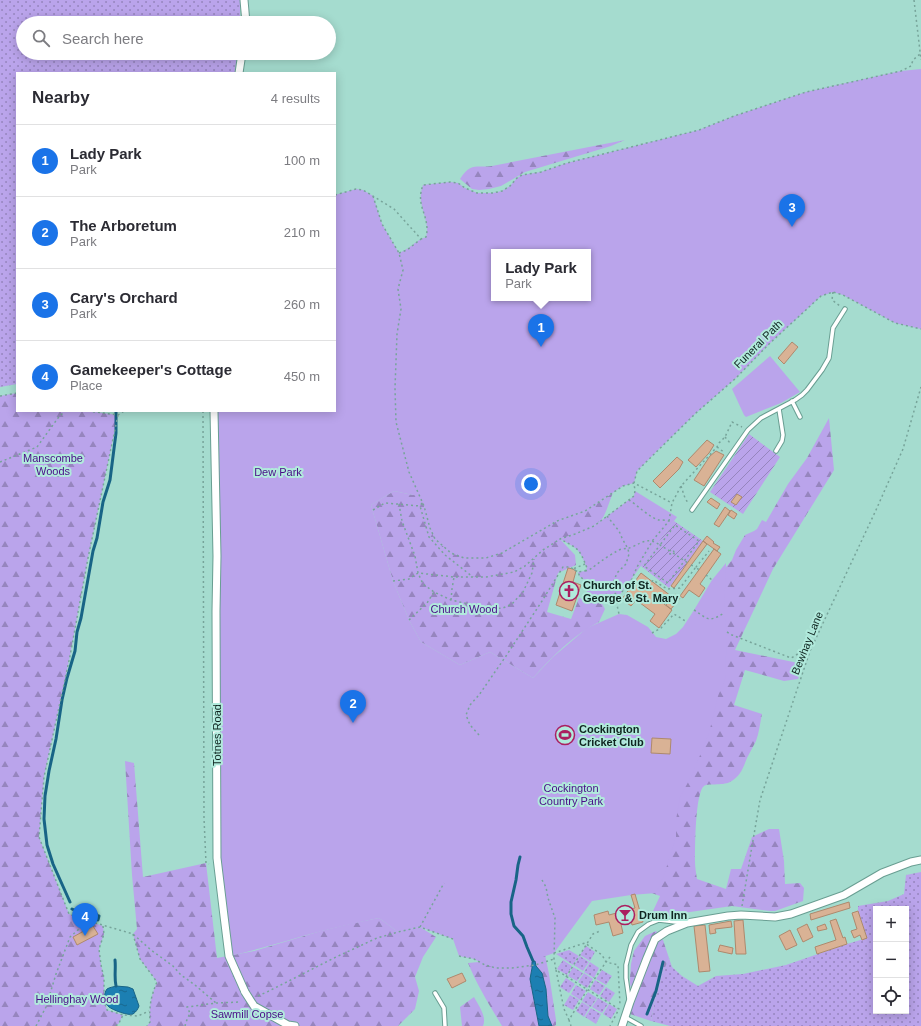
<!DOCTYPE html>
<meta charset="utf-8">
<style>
body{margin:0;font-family:Helvetica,sans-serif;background:#f7f7f7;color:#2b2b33}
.controls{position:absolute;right:12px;bottom:12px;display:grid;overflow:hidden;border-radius:0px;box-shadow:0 2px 10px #0003}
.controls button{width:36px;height:36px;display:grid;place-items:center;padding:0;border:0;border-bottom:1px solid #e1e1e2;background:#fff;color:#2b2b33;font:20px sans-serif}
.you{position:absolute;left:531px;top:484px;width:14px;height:14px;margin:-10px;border:3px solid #fff;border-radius:50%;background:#1a73e8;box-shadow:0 0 0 6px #1a73e833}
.badge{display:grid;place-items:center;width:26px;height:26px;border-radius:50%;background:#1a73e8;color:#fff;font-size:13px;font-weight:700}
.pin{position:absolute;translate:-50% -33px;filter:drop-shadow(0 1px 2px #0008)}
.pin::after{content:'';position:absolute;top:21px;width:14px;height:12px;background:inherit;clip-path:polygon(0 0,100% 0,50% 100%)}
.popup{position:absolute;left:491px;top:249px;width:100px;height:52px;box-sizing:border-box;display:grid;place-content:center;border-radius:0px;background:#fff;filter:drop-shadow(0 1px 3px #0005);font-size:13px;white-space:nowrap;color:#7c7c81}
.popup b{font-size:15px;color:#2b2b33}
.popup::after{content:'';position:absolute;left:50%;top:100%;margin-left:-8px;border:8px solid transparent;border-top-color:#fff}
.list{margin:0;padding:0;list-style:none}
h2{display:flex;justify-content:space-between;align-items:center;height:52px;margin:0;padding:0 16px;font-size:17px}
h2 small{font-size:13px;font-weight:400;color:#7c7c81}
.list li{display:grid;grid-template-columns:26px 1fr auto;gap:12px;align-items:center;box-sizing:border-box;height:72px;padding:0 16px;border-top:1px solid #e1e1e2}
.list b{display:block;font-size:15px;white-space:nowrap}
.list p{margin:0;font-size:13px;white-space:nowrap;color:#7c7c81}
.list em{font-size:13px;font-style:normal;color:#7c7c81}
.icon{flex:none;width:22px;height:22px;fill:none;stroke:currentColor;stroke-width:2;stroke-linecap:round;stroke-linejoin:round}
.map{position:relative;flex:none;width:921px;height:1026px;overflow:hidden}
.search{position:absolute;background:#fff;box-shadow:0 2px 10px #0003;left:16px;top:16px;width:320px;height:44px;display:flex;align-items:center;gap:10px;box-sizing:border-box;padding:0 14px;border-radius:22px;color:#7c7c81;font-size:15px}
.panel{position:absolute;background:#fff;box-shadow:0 2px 10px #0003;left:16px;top:72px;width:320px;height:340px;border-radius:0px}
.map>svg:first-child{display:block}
.grass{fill:url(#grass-dots);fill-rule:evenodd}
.forest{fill:url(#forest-firs)}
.park{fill:#baa4eb;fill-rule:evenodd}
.garden{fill:url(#garden-furrows)}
.water{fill:url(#water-ripples);stroke:#186486}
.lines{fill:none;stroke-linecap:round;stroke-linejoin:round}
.stream{stroke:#186486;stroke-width:3}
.building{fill:#d9b295;stroke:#ae896d}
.service-casing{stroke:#699e92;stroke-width:5.5}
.minor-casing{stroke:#699e92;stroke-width:9}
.path{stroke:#77a49a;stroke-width:1.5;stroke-dasharray:2 3;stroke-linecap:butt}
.service{stroke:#fff;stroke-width:3.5}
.minor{stroke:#fff;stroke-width:7}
.minor-bridge-casing{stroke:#699e92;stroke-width:9;stroke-linecap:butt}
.minor-bridge{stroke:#fff;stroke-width:7}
.labels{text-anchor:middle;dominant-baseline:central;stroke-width:4;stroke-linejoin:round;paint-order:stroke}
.street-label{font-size:11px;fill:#0f2520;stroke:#b1eadc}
.park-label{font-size:11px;fill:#490d87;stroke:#b1eadc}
.poi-label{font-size:11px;font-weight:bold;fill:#0f2520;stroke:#b1eadc;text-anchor:start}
</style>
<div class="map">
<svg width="921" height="1026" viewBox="0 0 921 1026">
<defs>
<pattern id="grass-dots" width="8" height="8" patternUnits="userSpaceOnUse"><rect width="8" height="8" fill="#baa4eb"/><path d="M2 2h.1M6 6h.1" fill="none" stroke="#9685be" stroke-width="1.8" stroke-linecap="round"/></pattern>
<pattern id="forest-firs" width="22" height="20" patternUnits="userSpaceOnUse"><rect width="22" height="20" fill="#baa4eb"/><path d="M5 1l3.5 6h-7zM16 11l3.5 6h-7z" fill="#9685be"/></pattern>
<pattern id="garden-furrows" width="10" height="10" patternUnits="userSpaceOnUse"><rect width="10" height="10" fill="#baa4eb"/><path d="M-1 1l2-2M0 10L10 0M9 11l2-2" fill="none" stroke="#9685be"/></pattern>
<pattern id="water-ripples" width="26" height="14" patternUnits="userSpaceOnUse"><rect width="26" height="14" fill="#1c7fb2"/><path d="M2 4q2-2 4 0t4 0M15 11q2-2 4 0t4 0" fill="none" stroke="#176890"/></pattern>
</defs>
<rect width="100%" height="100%" fill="#a5dccf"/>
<!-- grass -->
<path class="grass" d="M0,0H240V23H23V53H237L235,73H17V384L0,387Z
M921,872V1026H670L651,1021C655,999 660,978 669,958L672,967L682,976L698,986L716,976L743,974L786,965L847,944L867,938L858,911V906L888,901L904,894L906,875ZM876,909H906V1011H876Z
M586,946L595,952L590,961L580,955Z
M569,950L566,955L569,950L579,956L573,965L556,954Z
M580,956L589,962L583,971L574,965Z
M563,960L572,966L567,975L557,969Z
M590,962L599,968L594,978L584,972Z
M573,967L583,973L577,981L568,976Z
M602,970L612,976L606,985L596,979Z
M584,973L593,979L587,988L578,982Z
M566,978L575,984L569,993L560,987Z
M595,980L605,986L599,995L590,989Z
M576,985L586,991L580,1000L571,994Z
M606,987L615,993L609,1002L600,996Z
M588,992L597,998L591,1007L582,1001Z
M570,995L579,1000L573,1010L564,1005Z
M598,998L608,1004L602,1013L592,1007Z
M582,1002L590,1007L584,1017L576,1011Z
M609,1004L617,1009L611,1019L603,1014Z
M591,1008L601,1014L596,1024L585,1017Z"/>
<!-- forest -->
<path class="forest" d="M625,140L611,146L525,172L501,186L489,189L479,190L472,189L460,179C471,162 476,168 492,166Z
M17,393V411H88L118,415L88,558L70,656L44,777L39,837L69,914L82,919L103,926L104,934L99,949L101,965L104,978V1001L107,1010L123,1015L119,1023L116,1026H0V396Z
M829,418L834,470L773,569L735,650L803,664L798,679L784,681L745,670L734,705L762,714C760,723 759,733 756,741C753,747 750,752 747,758C743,768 741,776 730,782C722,786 707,783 704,786C695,793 695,849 695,861C695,867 696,873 697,879L726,889L731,869H741L752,837L769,829H779L784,861L785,884L800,883L804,888L803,901L775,911H770L732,906L683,913L673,916L660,917L655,914L653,911L660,896L629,885L605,888L543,945L549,974L556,1020V1025L554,1026H552L548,1016L546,989L542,973L532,962V968L530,979L539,1026H502C490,1006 477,985 468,963L500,960L679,640L726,567L732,560L736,550L745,535L754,531L757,529L762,520L766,522L788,484L807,458Z
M394,491L413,495L419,494L424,506L430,528L435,539L451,553H502L557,521L585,511L613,493C610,499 606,514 602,519C594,529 572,535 560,539L575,555L576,565L558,573L547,612L571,619L579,598L601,602L605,609L599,622C573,635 552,657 533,678L490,652L460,665L421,642L409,620L393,581L371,505Z
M125,761L134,763L143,877L206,863L217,958L254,951L321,931L354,923L379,918L398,932L420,927L436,937L423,957L415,977L419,991L415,1009L398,1026H147L150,1022C149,1006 151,996 157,982L140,959L133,934L137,929L132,875Z
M656,931L663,940L669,958C660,978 655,999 651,1021L630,1014L634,1002L630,983V978L631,964L634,951L645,936Z
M474,997C479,1006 487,1017 483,1026H462L460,1007Z"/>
<!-- park -->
<path class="park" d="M921,69V329L895,323L843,295L833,292L821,296L769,344L736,378L696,413L658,450L637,471L634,483L623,486L585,511L557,521L502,553L486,558H464L451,553L435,539L430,528L424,506L419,495H413L394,491L371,505L393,581L409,620L421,642L460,665L490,652L533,678L553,657L587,628L619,614L627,615L648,627L656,637L666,639L676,634L683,627L694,610L712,580L726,563L724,613L727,632L725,679L718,696L709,733L692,775L680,797L676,820V837L664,875L656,893L631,895L592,901L554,953L512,968H496L485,965L474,959L459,956L453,939L420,927L398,932L379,918C360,922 341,926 322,931C291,939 261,949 229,956L217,858L214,411H335V195L356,189L363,190L373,196L382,224L399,253C410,249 416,240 426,237C427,234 427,230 427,227C425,211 417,202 423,185L450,182L458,183L465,188L477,193H493L502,191L510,186L517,178L522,175L541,172L567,163L699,130L734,116L806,92L882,75L901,71ZM494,252H588V298H494Z
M770,356L800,392L781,403L746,417L744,415L732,389Z
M635,491L677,517L618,597L607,594L600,597H585L588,589L589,582L580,577L578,572L585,571L587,568C579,548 578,549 560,539L575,534L594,526L634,496Z"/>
<!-- garden -->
<path class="garden" d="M749,434L780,457L743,514L710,492Z
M674,521L703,541L669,588L641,566Z"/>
<!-- water -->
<path class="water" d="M535,961L536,966L542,973L546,989L548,1016L552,1026H539L530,979L532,968V962Z
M116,986L128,987L133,989L139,1006C138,1009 136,1012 133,1014C128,1016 113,1010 109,1007C104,1003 103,994 107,989C110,987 114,987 116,986Z"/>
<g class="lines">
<!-- stream -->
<path class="stream" d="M520,857L518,865L516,880L511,902V914L514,926L523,936L527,947L533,961
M70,902L53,864L47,845L44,819L45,796L49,771L56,739L62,700L67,678L75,651L77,632L81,618L93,551L97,538L103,502L110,480L116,433V411
M72,909L74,910H77L82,914L88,917
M94,911L97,915
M98,920L99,916
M115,960C116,969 114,977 116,986
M92,1001L105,1000
M647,1014L656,991L663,962"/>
</g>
<!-- building -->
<path class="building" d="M792,342L798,347L784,364L778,358Z
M707,440L714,445L709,453L696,467L688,460Z
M716,451L724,455L704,486L694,480L710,456Z
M677,457L683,462L679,469L660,488L653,481Z
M737,494L742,497L736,505L731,502Z
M711,498L720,504L717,509L707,502Z
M725,507L730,511L719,527L714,524Z
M731,510L737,514L734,519L728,515Z
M707,536L714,542L713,543L720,547L717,551L703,541Z
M703,541L707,544L674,588L671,586Z
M714,549L721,554L700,584L705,588L699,597L689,590L683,598L680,596Z
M568,568L573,569L576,571L573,582L581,585L572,611L556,605Z
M641,573L671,596L664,604L672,610L659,628L650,621L655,614L636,600L631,606L622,599Z
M675,594L680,598L671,609L666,605Z
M652,738L671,739L670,754L651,753Z
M635,894L643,922L632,925L630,917L620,920L623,933L613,936L609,922L596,925L594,915L608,911L609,915L635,908L631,895Z
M849,902L850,908L811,920L810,914Z
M858,911L867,938L862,940L860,935L854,938L851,931L857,929L852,913Z
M836,919L843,938L845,937L847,944L817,954L815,947L836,940L830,921Z
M743,920L746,954H736L734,921Z
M731,921L732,927L715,929L716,933L710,934L709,925Z
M807,924L813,937L803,942L797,929Z
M825,924L827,929L818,931L817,927Z
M705,925L710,971L699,972L694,926Z
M93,926L98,934L77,945L73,937Z
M790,930L797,945L786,950L779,936Z
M720,945L733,948L732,954L718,951Z
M462,973L466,981L452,988L447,979Z"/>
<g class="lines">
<defs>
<path id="service" d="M792,401L800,417
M776,451L782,441L783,435L779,409
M692,510L748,430L761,418L795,400L802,395L807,390L822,370L829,358L833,328L845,309
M435,993L444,1008L445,1026
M629,999L626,978V965L631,945L638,932L649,924L659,920L684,923
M625,1017L641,1026"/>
<path id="minor" d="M244,0L246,23
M239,73L242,53
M214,411L217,556L216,611L217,858L224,916L229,956L245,992
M254,1006L288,1025L295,1026
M622,1026L630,1002L647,958L655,939L667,931L687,923L728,916L741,915L775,917L791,914L844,895L882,873L911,862L921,860"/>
</defs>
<!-- service casing -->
<use href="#service" class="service-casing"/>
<!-- minor casing -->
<use href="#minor" class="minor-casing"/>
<!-- path -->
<path class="path" d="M914,0L921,60
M335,195L356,189L363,190L394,209L421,239L426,237C427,234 427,231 427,228C426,211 416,204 423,185L450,182L458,183L465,188L477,193H493L502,191L510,186L517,178L522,175L541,172L567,163L699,130L734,116L806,92L901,71L911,66L913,60L920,54
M373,196L382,224L399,253L403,270L398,289L401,309L397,334L395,388L396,422L409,472L424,506L430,528L435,539L451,553L464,558H486L502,553L557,521L585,511L623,486L634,483L672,503
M399,253L407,250L421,239
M833,292L832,300L840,306
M0,396L17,393
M88,411L118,415L124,411
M203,411L204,818L206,863L209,864
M118,415L88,558L70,656L44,777L39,837L69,914L82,919L133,934L151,950L173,966L181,975L195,985L216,1003
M725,437L730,443
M717,447L725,453
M0,462L37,447L58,418L65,411
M681,486L685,498L688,503
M629,500C637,505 650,518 659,520C662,520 666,520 669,521L653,540L637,567L632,579L618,597L607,594L600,597H585L588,589L589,582L580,577L578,572L585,571L587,568C579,548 579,549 560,539L575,534L594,526L634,496L635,491L634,483L637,471L696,413L736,378L769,344L821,296L833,292L843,295L895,323L921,329
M422,503L420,506L429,537L445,555L473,577
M399,504L402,521L415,556L418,573L454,577H486L514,572L525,566L543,550L560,539
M373,510L385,503L420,506
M607,516L619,531L622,538L628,549L629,554L626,564L617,573L611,588L618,597L617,605L619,614
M669,521L672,503L681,486L717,447L719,443L725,437L732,422L742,427
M673,553L688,563
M691,565L696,567L709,551
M585,571C590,570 592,568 596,565C601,561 617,550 622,549C626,548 628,549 632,547C643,542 648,537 660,545L675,525L699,541L668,583L644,566L660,545L670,551L669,553L670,554L673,553L674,552L673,550H671L670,551
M706,575L712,580
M393,581L409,579L418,573L423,584L434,592L451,600L490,609L503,608L512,604L523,592L532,573L534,559
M652,582L653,580L667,589L680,588L696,567L699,570
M451,600L452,589L454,577
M694,610C708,619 708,623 724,613
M409,620L427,603L434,592
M727,632L732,635L791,658L795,656L800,652L810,651
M652,633L661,628L674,614L687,622
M479,735L470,725L466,715L470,705L479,695L506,656L542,601L563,567H570L578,572L573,569L585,564
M542,880L546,887L548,898L555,918L554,959L556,970L619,1009L610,1026
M742,906L752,846L760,800L810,651L846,574L876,510L903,449L921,387
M103,926L104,934L99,949L101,965L104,978V1001L107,1010L123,1015
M420,927L444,883
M133,934L140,959L157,982C151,996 149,1006 150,1022L147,1026
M554,953L585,943L602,955L606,962L587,990L569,1020L571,1026
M459,956L474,959L485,965L496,968H512L535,965L554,959
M610,957L606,962L618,965L620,1005
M556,970L564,1009L569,1020
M566,977L593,934L600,931
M258,996L269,991L334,958L377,938L398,932L420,927L453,939
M36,1026L46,1007L56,974L70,937L88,921
M116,1026L119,1023L123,1015L138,1016L149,1011
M185,1026L186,1022L190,1013L187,1007L216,1003L241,1002"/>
<!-- service -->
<use href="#service" class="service"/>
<!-- minor -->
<use href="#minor" class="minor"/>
<defs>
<path id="minor-bridge" d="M245,992L254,1006"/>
</defs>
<!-- minor-bridge casing -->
<use href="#minor-bridge" class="minor-bridge-casing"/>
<!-- minor-bridge -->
<use href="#minor-bridge" class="minor-bridge"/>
</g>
<!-- icons -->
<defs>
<symbol id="church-ring" viewBox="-11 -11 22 22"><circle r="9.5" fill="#b1eadc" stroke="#aa1f60" stroke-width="1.5"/><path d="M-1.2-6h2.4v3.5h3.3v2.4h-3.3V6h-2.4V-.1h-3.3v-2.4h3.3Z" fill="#aa1f60"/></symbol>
<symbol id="stadium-ring" viewBox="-11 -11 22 22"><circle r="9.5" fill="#b1eadc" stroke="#aa1f60" stroke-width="1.5"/><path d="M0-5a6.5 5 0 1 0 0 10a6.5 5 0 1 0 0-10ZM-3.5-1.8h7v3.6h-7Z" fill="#aa1f60"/></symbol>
<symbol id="bar-ring" viewBox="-11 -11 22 22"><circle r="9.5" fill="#b1eadc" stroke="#aa1f60" stroke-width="1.5"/><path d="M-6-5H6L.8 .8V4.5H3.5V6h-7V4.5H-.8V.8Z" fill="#aa1f60"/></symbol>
</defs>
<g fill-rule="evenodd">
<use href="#church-ring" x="558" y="580" width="22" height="22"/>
<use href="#stadium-ring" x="554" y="724" width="22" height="22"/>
<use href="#bar-ring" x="614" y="904" width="22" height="22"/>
</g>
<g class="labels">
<!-- street labels -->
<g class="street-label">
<text transform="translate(758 344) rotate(-45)">Funeral Path</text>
<text transform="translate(807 643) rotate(-68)">Bewhay Lane</text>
<text transform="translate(217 735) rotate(-90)">Totnes Road</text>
</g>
<!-- park labels -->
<g class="park-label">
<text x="53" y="458">Manscombe<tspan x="53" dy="13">Woods</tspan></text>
<text x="278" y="472">Dew Park</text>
<text x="464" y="609">Church Wood</text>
<text x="571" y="788">Cockington<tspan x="571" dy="13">Country Park</tspan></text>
<text x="77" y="999">Hellinghay Wood</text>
<text x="247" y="1014">Sawmill Copse</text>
</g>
<!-- poi labels -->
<g class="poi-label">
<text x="583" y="585">Church of St.<tspan x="583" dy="13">George &amp; St. Mary</tspan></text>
<text x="579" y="729">Cockington<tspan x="579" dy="13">Cricket Club</tspan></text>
<text x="639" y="915">Drum Inn</text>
</g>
</g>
</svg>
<div class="controls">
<button>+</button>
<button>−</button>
<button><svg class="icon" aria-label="locate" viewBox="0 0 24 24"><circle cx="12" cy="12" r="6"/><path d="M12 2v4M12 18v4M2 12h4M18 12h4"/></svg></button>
</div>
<div class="you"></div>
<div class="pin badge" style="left:541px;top:347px">1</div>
<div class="popup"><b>Lady Park</b>Park</div>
<div class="pin badge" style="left:353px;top:723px">2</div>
<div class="pin badge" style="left:792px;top:227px">3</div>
<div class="pin badge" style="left:85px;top:936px">4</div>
<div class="search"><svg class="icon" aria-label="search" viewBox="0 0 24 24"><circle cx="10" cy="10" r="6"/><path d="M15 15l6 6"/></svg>Search here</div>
<section class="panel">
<h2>Nearby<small>4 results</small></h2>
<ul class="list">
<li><span class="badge">1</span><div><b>Lady Park</b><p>Park</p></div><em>100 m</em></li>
<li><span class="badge">2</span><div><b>The Arboretum</b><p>Park</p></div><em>210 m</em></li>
<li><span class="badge">3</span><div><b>Cary's Orchard</b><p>Park</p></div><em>260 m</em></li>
<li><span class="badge">4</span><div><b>Gamekeeper's Cottage</b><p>Place</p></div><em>450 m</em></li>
</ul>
</section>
</div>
